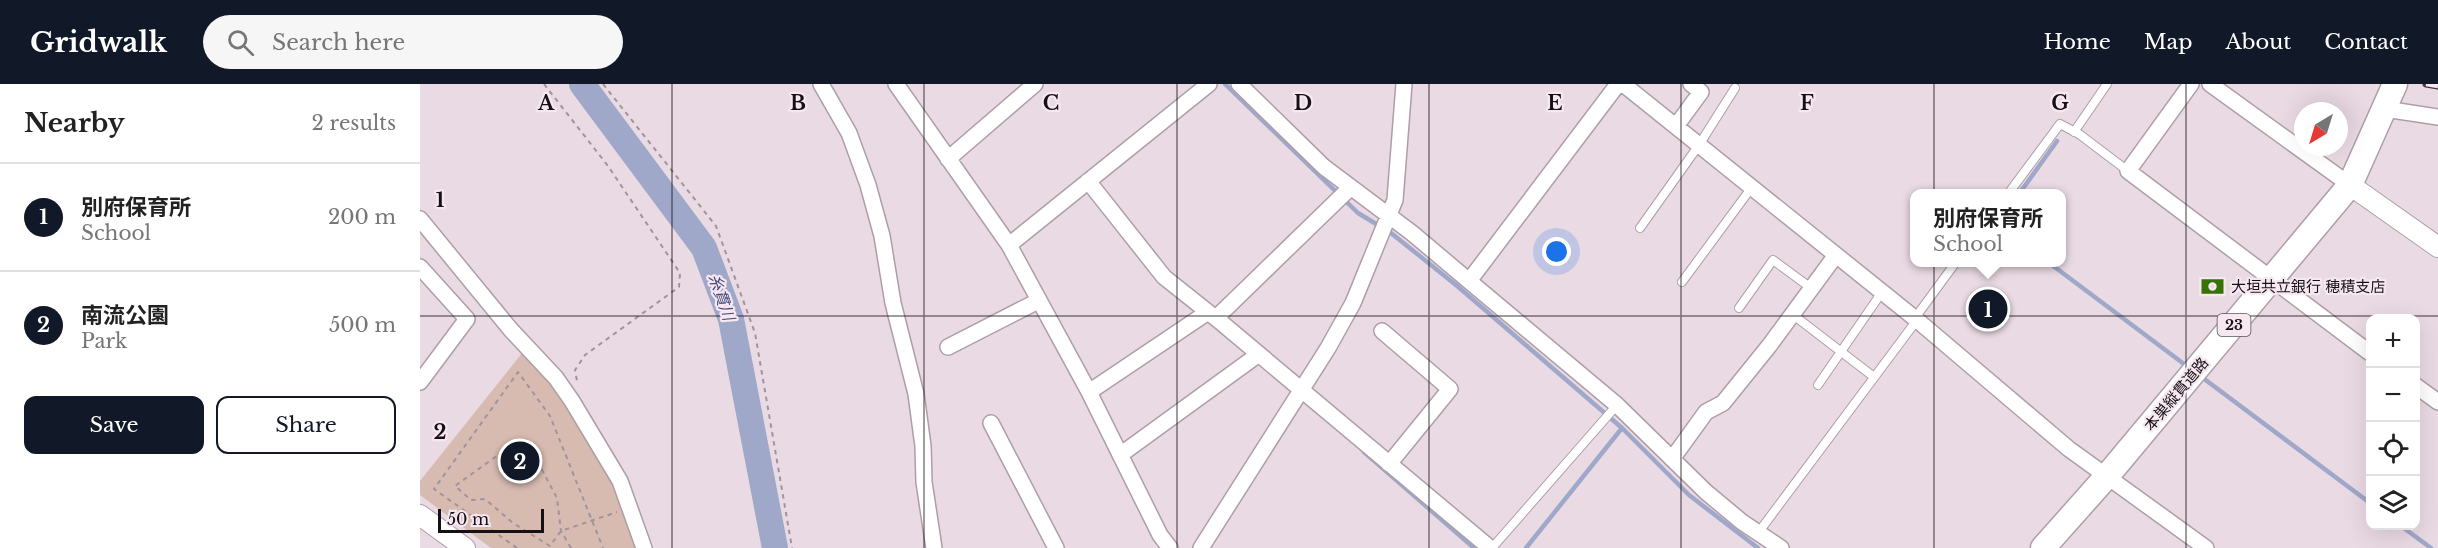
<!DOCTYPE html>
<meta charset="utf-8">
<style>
body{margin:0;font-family:"Libre Baskerville","Noto Sans JP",serif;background:#f6f6f6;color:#222}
.controls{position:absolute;right:18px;bottom:18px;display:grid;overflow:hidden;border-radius:12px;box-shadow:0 6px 24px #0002}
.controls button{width:54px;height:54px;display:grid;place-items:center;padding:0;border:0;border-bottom:2px solid #e0e0e0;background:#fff;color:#222;font:30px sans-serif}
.compass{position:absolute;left:1874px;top:18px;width:54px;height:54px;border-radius:50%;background:#fff;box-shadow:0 6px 24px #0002;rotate:218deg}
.scale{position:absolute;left:18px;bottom:15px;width:106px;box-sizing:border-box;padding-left:6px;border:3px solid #151014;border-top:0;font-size:16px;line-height:21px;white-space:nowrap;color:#151014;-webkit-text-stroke:4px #f7e7f1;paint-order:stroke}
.you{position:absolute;left:1137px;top:168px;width:21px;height:21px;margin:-15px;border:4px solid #fff;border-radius:50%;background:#1a73e8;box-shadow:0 0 0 9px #1a73e833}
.badge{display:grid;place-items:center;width:39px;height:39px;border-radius:50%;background:#111827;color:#fff;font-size:20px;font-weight:700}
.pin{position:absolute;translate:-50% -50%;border:3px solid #fff;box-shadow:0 2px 6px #0006}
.popup{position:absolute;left:1490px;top:105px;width:156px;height:78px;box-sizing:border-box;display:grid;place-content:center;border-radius:12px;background:#fff;filter:drop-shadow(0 2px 4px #0005);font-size:20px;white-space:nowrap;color:#767676}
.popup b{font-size:22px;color:#222}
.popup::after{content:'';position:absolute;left:50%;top:100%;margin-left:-12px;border:12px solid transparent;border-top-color:#fff}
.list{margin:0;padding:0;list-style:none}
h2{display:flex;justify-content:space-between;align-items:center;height:78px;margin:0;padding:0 24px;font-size:26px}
h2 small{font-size:20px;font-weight:400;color:#767676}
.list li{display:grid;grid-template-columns:39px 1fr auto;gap:18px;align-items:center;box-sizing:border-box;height:108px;padding:0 24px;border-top:2px solid #e0e0e0}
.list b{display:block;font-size:22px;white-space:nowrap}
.list p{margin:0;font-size:20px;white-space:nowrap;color:#767676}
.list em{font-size:20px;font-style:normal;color:#767676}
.actions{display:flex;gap:12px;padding:18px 24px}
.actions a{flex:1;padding:14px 0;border:2px solid #111827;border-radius:12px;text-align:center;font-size:21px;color:#111827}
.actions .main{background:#111827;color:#fff}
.icon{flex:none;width:33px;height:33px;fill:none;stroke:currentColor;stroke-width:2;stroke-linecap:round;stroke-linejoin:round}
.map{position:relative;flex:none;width:2018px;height:464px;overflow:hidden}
header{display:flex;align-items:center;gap:36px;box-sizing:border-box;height:84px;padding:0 30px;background:#111827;color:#fff}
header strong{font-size:28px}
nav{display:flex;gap:33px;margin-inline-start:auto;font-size:21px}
.search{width:420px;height:54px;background:#f6f6f6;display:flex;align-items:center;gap:15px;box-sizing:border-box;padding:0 21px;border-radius:33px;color:#767676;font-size:22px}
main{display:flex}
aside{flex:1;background:#fff}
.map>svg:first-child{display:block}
.green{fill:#d7bab0}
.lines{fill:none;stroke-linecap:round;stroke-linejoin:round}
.stream{stroke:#9fa8c9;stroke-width:4.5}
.river{stroke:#9fa8c9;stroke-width:26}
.service-casing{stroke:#ad9ea8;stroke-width:10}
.minor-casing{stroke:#ad9ea8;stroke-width:18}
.tertiary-casing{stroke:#ad9ea8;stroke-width:22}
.primary-casing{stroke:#ad9ea8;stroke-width:27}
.path{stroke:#a0949c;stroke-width:2;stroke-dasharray:4.5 4.5;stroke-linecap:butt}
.service{stroke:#fff;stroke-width:8}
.minor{stroke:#fff;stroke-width:15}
.tertiary{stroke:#fff;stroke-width:20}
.primary{stroke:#fff;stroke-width:24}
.rail-casing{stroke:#40393e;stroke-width:7}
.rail{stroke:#f7e7f1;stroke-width:4.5;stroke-dasharray:14;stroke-linecap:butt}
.grid{fill:none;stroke:#151014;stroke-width:1.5;stroke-opacity:0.55}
.labels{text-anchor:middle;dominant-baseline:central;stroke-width:4.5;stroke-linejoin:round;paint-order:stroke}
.shield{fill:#f7e7f1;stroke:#595056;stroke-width:1.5}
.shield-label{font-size:14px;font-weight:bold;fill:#151014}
.poi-label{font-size:15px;fill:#151014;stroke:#f7e7f1;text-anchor:start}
.street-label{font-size:15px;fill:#151014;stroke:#f7e7f1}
.water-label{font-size:16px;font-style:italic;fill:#424b7a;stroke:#f7e7f1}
.grid-label{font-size:20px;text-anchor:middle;font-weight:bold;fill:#151014;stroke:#f7e7f1;stroke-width:4.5;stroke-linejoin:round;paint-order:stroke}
</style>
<header>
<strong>Gridwalk</strong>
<div class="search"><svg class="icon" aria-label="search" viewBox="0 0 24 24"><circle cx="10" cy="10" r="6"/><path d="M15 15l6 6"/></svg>Search here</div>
<nav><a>Home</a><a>Map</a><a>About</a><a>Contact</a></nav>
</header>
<main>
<aside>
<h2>Nearby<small>2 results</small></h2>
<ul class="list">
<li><span class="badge">1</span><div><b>別府保育所</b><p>School</p></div><em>200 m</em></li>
<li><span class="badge">2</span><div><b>南流公園</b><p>Park</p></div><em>500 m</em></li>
</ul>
<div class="actions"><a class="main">Save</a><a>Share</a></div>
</aside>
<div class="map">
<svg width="2018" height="464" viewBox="0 0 2018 464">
<rect width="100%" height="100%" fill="#eadae4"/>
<!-- green -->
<path class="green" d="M103,268L137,302L193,395L220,464H71L0,411V397Z"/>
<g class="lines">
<!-- stream -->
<path class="stream" d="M805,0L938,129L971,149L1036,201L1202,344L1269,411L1338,464
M1599,110L1637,57
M1628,178L1768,283
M1779,291L1950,419
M944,368L1054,464
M1981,442L2011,464
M1106,464L1202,344"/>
<!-- river -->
<path class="river" d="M162,0L284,164L311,235L355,464"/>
<defs>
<path id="service" d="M1654,48L1687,0
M1588,110L1640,40L1659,50L1708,87
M1220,144L1279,61L1315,4
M1262,198L1332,103
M1319,224L1353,176L1391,204
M1372,230L1454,293
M1495,234L1536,178
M1398,301L1462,208
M1338,449L1497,236
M1072,464L1197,321"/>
<path id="minor" d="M401,0L429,49L448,101L462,152L473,219L496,310L503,362L504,398L514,464
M476,0L589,161L669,308L740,451L750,464
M819,0L904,83L992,149L1049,197L1198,0
M1203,0L1497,236L1649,365L1786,464
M1771,0L1708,87L1950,269
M1790,0L1930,101
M1965,25L2018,33
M1256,42L1281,8L1271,0
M528,75L615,0
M668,97L744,193L803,240L1070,464
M0,135L91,246L136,294L152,317L200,397L224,464
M589,161L789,0
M0,183L47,235L0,298
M1049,197L1197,321L1286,408L1322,438L1361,464
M796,234L930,104
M962,247L1030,305L969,380
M528,263L618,217
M1996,302L2018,318
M669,308L788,228
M571,339L636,464
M700,371L839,270
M1252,375L1286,328L1303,319L1349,262L1416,171
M781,464L908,264L933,219L975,116L984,0"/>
<path id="tertiary" d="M1930,101L2018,163
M0,431L45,464"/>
<path id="primary" d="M1623,464L1687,392L1930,101L1975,0"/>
</defs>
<!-- service casing -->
<use href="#service" class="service-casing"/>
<!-- minor casing -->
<use href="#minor" class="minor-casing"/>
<!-- tertiary casing -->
<use href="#tertiary" class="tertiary-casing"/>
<!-- primary casing -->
<use href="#primary" class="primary-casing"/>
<!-- path -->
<path class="path" d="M124,0L188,82L260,189L259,203L165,271L155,286L157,297
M183,0L296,142L335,249L372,464
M97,464L14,405L98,288L130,332L183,464
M151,464L141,447L137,414L106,356L81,369L35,402L51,416L65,415L93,439L130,462L141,447L197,428"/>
<!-- service -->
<use href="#service" class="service"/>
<!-- minor -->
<use href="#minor" class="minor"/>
<!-- tertiary -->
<use href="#tertiary" class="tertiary"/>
<!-- primary -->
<use href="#primary" class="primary"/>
<defs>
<path id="rail" d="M2006,0L2018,2"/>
</defs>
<!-- rail casing -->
<use href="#rail" class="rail-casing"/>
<!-- rail -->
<use href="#rail" class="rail"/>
</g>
<!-- grid -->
<path class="grid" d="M252,0V464M504,0V464M757,0V464M1009,0V464M1261,0V464M1514,0V464M1766,0V464M0,232H2018"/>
<!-- icons -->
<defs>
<symbol id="bank-bare" viewBox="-9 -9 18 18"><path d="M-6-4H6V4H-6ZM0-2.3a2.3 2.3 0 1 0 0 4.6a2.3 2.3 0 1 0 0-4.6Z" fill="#367207" stroke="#f7e7f1" stroke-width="2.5" paint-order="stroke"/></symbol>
</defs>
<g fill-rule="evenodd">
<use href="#bank-bare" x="1776" y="186" width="33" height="33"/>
</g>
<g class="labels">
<!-- shield labels -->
<rect class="shield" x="1797.5" y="230" width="33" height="22" rx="4.5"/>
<g class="shield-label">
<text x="1814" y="241">23</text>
</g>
<!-- poi labels -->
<g class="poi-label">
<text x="1811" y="202">大垣共立銀行 穂積支店</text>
</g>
<!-- street labels -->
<g class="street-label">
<text transform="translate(1756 310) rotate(-50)">本巣縦貫道路</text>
</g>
<!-- water labels -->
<g class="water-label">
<text transform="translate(302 213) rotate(71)">糸貫川</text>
</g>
</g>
<g class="grid-label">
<text x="126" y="26">A</text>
<text x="378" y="26">B</text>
<text x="631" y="26">C</text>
<text x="883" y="26">D</text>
<text x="1135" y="26">E</text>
<text x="1387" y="26">F</text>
<text x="1640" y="26">G</text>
<text x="20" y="123">1</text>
<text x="20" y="355">2</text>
</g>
</svg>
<div class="controls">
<button>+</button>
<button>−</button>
<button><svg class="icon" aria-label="locate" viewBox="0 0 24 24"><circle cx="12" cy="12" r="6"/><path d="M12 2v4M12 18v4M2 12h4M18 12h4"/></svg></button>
<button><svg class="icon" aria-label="layers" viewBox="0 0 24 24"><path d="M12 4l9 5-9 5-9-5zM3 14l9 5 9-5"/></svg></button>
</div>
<svg class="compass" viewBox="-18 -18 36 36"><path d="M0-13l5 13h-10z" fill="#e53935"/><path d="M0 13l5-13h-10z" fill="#767676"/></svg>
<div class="scale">50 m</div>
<div class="you"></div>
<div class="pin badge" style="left:1568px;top:225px">1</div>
<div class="popup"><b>別府保育所</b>School</div>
<div class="pin badge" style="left:100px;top:377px">2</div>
</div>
</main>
